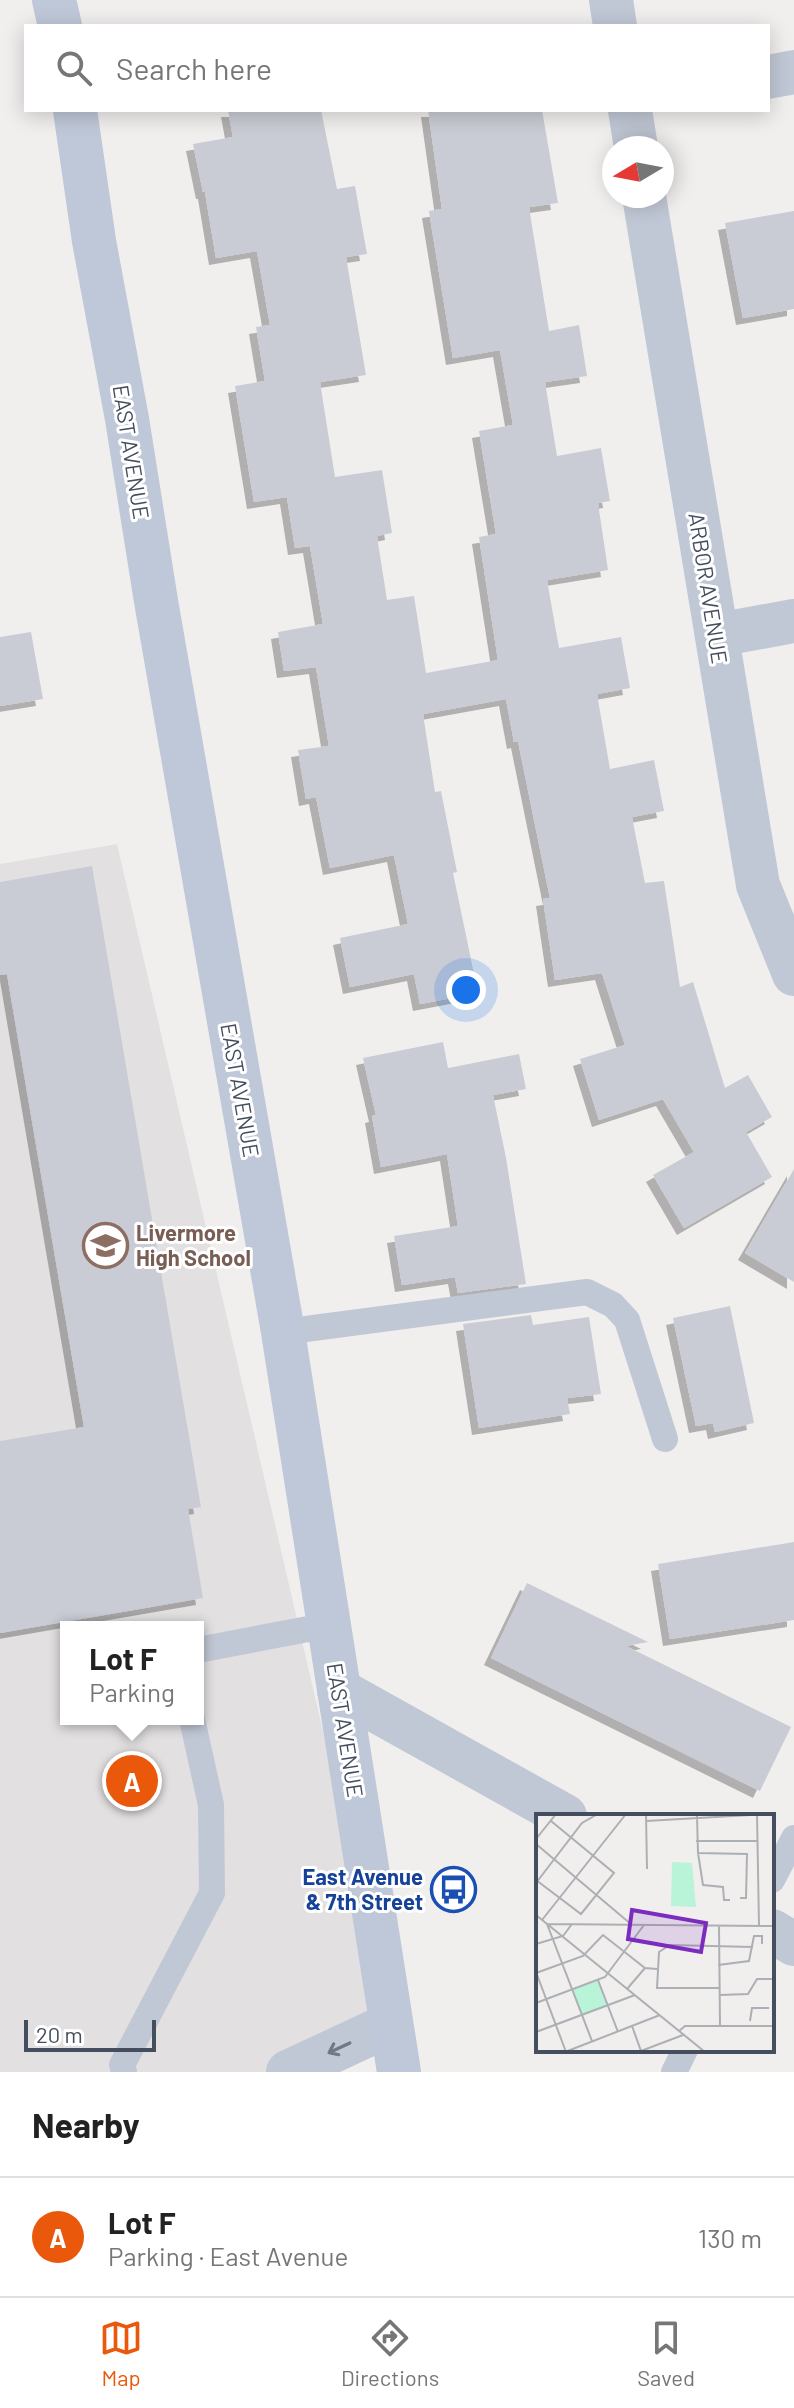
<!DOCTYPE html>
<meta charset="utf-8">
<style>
body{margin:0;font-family:Barlow,sans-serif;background:#f2f2f2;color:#222}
.compass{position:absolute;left:602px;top:136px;width:72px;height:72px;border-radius:50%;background:#fff;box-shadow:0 4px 20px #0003;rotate:260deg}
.scale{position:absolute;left:24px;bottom:20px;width:132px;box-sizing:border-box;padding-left:8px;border:4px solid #454e5e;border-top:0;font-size:22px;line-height:28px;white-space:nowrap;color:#454e5e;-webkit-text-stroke:6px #fff;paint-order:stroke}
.you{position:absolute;left:466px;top:990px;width:28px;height:28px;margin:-20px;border:6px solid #fff;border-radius:50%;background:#1a73e8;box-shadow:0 0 0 12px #1a73e833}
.badge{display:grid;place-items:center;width:52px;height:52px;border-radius:50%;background:#ea580c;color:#fff;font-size:26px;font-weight:700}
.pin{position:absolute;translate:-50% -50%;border:4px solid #fff;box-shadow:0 2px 8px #0006}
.popup{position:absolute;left:60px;top:1621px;width:144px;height:104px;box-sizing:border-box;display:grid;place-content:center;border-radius:0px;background:#fff;filter:drop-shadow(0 2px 6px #0005);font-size:26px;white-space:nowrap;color:#767676}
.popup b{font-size:30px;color:#222}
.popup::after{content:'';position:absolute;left:50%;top:100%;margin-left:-16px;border:16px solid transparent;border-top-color:#fff}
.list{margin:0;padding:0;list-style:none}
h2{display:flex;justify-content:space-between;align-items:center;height:104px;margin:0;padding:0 32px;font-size:34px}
h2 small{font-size:26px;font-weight:400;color:#767676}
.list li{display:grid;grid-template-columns:52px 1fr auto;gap:24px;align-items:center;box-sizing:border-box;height:120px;padding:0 32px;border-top:2px solid #e0e0e0}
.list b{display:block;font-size:30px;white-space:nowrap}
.list p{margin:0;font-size:26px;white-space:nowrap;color:#767676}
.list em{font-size:26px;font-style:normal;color:#767676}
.icon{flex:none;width:44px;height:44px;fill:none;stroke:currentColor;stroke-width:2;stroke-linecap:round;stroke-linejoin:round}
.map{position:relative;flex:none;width:794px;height:2072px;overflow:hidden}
.search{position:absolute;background:#fff;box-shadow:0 4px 20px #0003;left:24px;right:24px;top:24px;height:88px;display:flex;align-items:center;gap:20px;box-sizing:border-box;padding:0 28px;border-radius:0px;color:#767676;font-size:30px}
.sheet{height:224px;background:#fff}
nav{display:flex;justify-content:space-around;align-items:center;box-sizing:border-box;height:112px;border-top:2px solid #e0e0e0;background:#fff;font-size:22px;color:#767676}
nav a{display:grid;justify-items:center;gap:4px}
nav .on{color:#ea580c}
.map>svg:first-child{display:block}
.education{fill:#e2e0e0;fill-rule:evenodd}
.building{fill:#caccd5;filter:url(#shadow)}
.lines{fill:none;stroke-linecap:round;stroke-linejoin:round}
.service{stroke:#c1c8d5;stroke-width:26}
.minor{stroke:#c1c8d5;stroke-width:44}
.tertiary{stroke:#c1c8d5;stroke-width:44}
.secondary{stroke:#bfc8d9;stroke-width:44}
.oneway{stroke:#707988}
.labels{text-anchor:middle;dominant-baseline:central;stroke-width:6;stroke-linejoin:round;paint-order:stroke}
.street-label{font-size:22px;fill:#454e5e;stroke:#fff}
.education-label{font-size:22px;font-weight:bold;fill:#785e54;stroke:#fff;text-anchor:start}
.transit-label{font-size:22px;font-weight:bold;fill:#164399;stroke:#fff;text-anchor:end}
.inset-road{fill:none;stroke:#acafb4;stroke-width:2}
.view{fill:#7b2cbf;fill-opacity:0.15;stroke:#7b2cbf;stroke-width:4}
.inset-edge{fill:none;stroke:#454e5e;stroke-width:4}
</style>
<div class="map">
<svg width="794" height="2072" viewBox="0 0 794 2072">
<defs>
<filter id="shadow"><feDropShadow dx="-7" dy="7" stdDeviation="0" flood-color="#0004"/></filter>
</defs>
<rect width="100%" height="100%" fill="#f1efee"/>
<!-- education -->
<path class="education" d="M117,844L391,2024L288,2072H0V864ZM66,1627H198V1719H66Z"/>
<!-- building -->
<path class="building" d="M228,110H321L337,189L355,186L367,254L346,257L366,375L320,382L335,477L382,470L392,533L377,536L387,600L414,596L426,673L498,660L479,537L496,534L479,431L513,425L500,350L453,358L429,211L442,209L428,110H542L558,203L529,207L549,331L579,325L587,376L545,382L557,456L601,448L610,501L598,503L608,570L547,580L559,648L621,637L630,688L597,694L610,769L654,760L664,811L632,817L645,883L664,881L680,987L693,982L725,1088L748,1075L772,1117L746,1132L772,1177L684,1228L653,1175L694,1152L663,1099L599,1120L580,1059L625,1045L602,973L555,980L543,899L550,898L518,741L514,742L506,699L423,714L435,792L441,791L457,872L453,873L478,993L420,1004L414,974L350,987L340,938L408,924L394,855L330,868L316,797L306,799L298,750L329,746L316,667L284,671L278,632L323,624L310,546L295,548L287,497L254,502L235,386L265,381L256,327L270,325L257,251L216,258L205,192H203L193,144L233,137Z
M794,211V309L743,318L725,223Z
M31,632L43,699L0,706V637Z
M92,866L201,1507L188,1509L203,1598L0,1633V1441L84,1427L7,974L0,975V882Z
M443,1042L448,1068L519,1054L526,1089L493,1095L506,1158L526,1284L458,1293L455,1277L402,1285L394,1236L458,1226L447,1154L381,1167L372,1116L376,1115L363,1058Z
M794,1169V1282L745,1253Z
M730,1306L754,1423L715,1432L713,1423L696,1426L673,1318Z
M531,1315L533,1325L589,1317L601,1394L567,1398L570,1414L479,1428L463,1324Z
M794,1542V1620L670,1639L658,1564Z
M527,1583L648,1642L626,1646L791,1727L760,1791L491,1658Z"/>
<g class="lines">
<!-- service -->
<path class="service" d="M283,1332L587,1292L613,1305L627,1320L665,1439
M198,1650L329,1625
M772,1880L794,1838
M124,2072L122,2065L212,1893L211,1805L192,1719
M674,2072L685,2050"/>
<!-- minor -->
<path class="minor" d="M611,0L615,26
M768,77L794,72
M630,110L636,148
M644,196L758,885L794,974
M717,635L794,621
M339,1690L565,1816
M772,1931L794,1944"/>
<!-- tertiary -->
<path class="tertiary" d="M288,2072L391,2024"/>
<!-- secondary -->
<path class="secondary" d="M54,0L60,26
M75,110L94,241L127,419L156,601L283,1332L399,2072"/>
</g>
<!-- one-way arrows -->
<defs><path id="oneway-shaft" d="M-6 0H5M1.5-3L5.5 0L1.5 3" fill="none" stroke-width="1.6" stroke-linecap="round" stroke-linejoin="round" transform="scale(2)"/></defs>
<use class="oneway" href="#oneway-shaft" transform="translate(339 2048) rotate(155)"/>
<!-- icons -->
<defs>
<symbol id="school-ring" viewBox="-11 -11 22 22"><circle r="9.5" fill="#fff" stroke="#8d6e63" stroke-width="1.5"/><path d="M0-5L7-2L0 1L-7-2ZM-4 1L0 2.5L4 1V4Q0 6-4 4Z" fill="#8d6e63"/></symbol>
<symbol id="bus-ring" viewBox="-11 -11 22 22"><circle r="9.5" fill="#fff" stroke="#1a4fb4" stroke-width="1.5"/><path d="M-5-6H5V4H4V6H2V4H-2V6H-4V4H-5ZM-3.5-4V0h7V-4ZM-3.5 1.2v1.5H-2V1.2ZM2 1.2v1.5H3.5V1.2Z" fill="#1a4fb4"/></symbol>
</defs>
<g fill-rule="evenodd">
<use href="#school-ring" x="80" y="1220" width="51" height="51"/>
<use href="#bus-ring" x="428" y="1864" width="51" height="51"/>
</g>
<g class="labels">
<!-- street labels -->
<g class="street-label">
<text transform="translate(132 452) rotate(81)">EAST AVENUE</text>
<text transform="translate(709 588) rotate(81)">ARBOR AVENUE</text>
<text transform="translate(241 1090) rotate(80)">EAST AVENUE</text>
<text transform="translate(346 1730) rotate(81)">EAST AVENUE</text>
</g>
<!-- education labels -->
<g class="education-label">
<text x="136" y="1232">Livermore<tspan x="136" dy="25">High School</tspan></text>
</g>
<!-- transit labels -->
<g class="transit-label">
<text x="423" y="1876">East Avenue<tspan x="423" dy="25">&amp; 7th Street</tspan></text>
</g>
</g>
<!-- overview -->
<g transform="translate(536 1814)">
<rect width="238" height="238" fill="#f1efee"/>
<path d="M62,166L72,191L46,201L36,175Z" fill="#b9f3d8"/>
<path d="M136,48L156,49L160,93L135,92Z" fill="#b9f3d8"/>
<path class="inset-road" d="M110,0L111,55M221,0L223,112M161,2L162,39L211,40L210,84H204M110,7L231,0M0,25L20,0M160,27H221M0,30L96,111M162,39L167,71L187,73L188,86H194M0,66L45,100L78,59L15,7M0,69L46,9L60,1M0,101L169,238M6,106L90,0M11,110L56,227M11,110L238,112M183,111L184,212M0,130L27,122L36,110M182,151L213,147L218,122H226V130M0,158L30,238M0,159L47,142L67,121L109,154L121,155M62,166L82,218M184,174H121L123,138L134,131L217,133M91,175L109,154M184,181L212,180L221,165H238M0,189L69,163L108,111M214,207L216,194H233M96,212L105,237L147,221M143,217L149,212H238M0,218L99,181M29,238L124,201"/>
<path class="view" d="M96,96L170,109L165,138L92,125Z"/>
<rect width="238" height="238" class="inset-edge"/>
</g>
</svg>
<svg class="compass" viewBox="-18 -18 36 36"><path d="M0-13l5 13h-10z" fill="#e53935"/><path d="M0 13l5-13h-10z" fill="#767676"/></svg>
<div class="scale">20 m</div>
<div class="you"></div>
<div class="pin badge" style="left:132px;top:1781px">A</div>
<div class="popup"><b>Lot F</b>Parking</div>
<div class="search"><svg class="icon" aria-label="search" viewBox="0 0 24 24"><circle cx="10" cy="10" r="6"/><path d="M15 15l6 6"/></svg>Search here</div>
</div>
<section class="sheet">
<h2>Nearby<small></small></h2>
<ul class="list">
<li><span class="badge">A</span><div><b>Lot F</b><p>Parking · East Avenue</p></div><em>130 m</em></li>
</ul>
</section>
<nav>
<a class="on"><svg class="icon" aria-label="map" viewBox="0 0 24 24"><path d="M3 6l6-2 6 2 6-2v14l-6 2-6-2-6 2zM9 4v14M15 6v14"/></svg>Map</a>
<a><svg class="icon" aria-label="directions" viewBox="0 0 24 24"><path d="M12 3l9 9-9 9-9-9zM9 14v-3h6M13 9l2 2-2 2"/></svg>Directions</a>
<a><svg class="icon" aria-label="saved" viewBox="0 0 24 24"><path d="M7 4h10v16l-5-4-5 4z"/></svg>Saved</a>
</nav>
